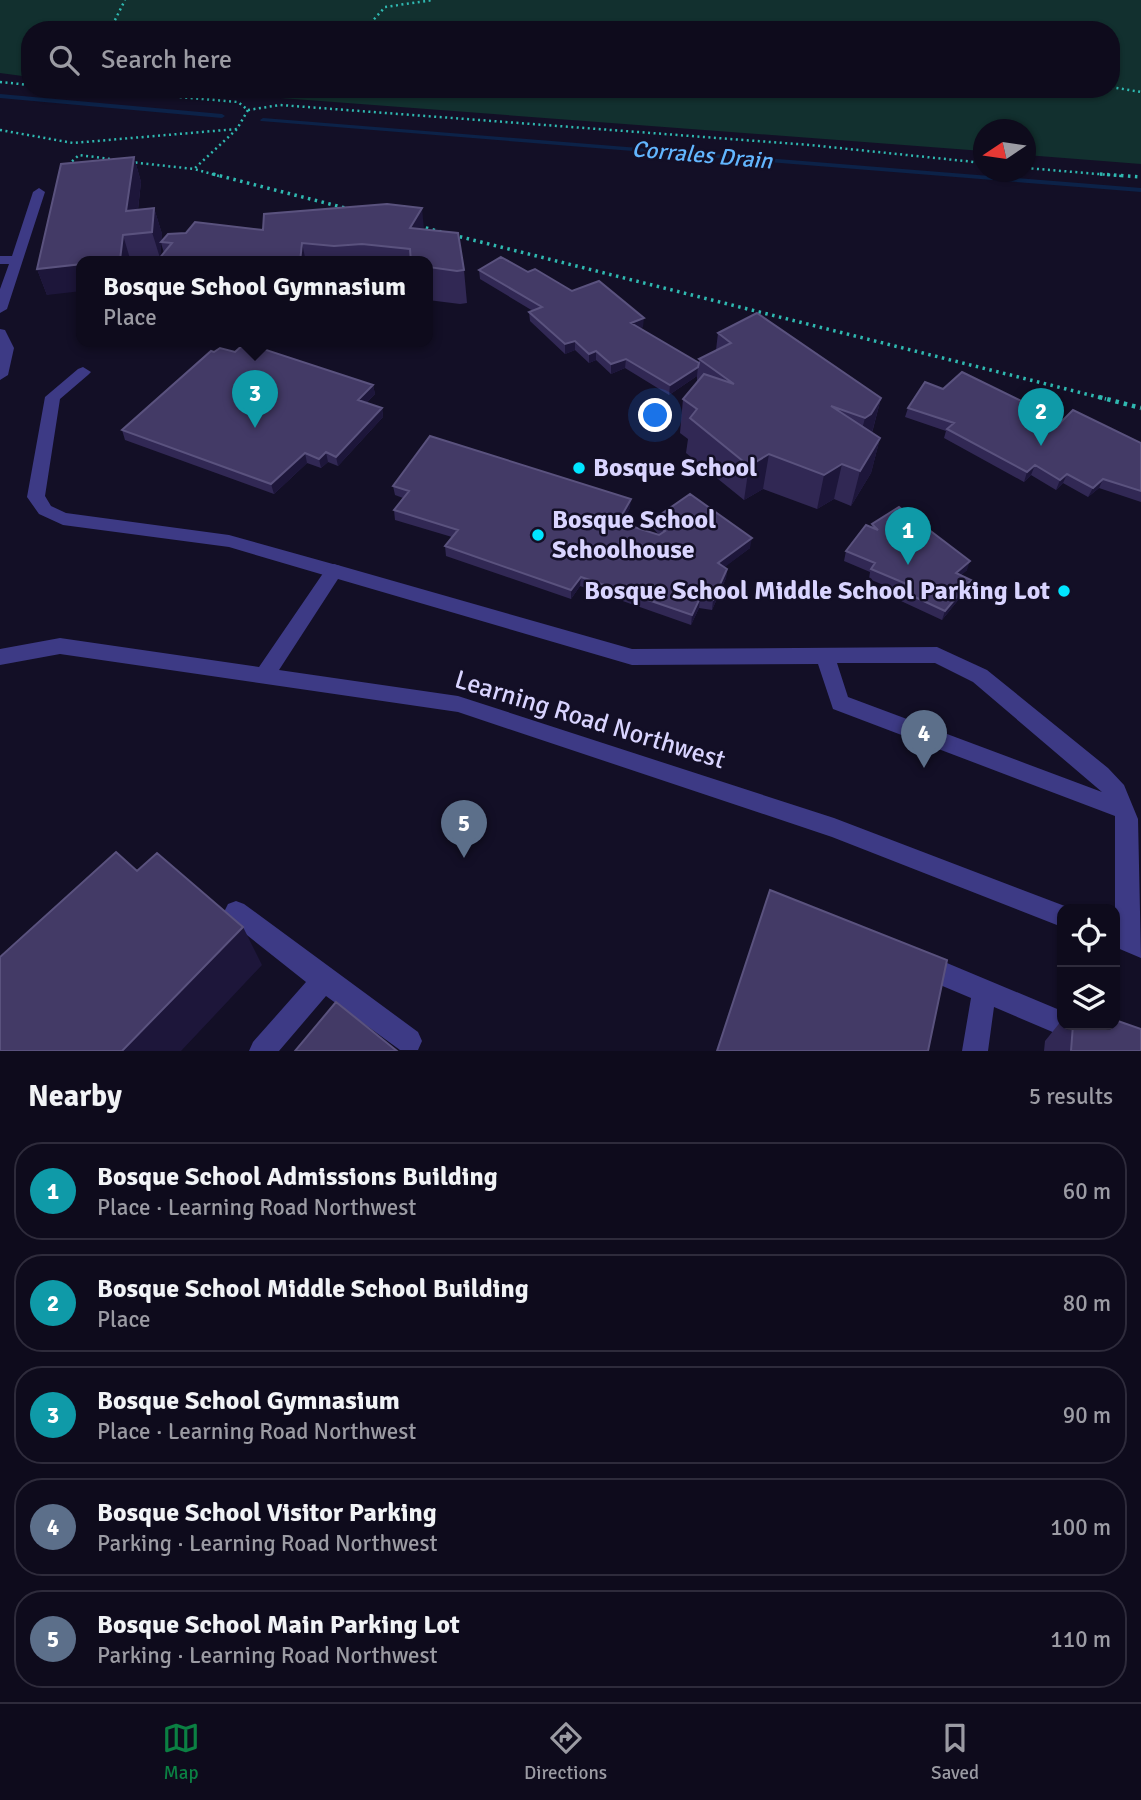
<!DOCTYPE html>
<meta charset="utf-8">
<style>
body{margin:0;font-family:Signika,sans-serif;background:#1c1929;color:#f1f3f6}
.controls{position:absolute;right:21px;bottom:21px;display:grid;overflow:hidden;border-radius:14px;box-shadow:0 2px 5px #0004}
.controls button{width:63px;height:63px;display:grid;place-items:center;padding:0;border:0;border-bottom:2px solid #2e2b3b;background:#0e0b1c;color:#f1f3f6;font:35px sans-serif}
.compass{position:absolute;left:973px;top:119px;width:63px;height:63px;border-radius:50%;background:#0e0b1c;box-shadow:0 2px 5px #0004;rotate:257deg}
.you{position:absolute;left:656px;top:416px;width:24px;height:24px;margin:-18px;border:5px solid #fff;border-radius:50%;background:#1a73e8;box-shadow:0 0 0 10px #1a73e833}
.badge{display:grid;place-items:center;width:46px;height:46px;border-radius:50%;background:#0b8043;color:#fff;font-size:23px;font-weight:700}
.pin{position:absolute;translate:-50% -58px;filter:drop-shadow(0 2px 4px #0008)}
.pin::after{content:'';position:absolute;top:37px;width:24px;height:21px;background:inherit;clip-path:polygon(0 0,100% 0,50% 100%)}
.popup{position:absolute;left:76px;top:256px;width:357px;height:91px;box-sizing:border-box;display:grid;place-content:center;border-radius:14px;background:#0e0b1c;filter:drop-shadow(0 2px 5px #0005);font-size:23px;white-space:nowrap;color:#9b9ba3}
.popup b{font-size:26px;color:#f1f3f6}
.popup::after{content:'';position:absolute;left:50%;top:100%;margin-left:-14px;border:14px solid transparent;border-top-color:#0e0b1c}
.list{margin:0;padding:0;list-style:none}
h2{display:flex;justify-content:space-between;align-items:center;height:91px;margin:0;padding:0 28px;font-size:30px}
h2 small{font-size:23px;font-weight:400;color:#9b9ba3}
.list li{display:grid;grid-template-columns:46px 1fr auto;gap:21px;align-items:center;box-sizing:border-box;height:98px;margin:0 14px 14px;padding:0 14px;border:2px solid #2e2b3b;border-radius:28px}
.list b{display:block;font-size:26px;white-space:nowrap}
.list p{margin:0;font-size:23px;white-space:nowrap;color:#9b9ba3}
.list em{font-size:23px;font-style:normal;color:#9b9ba3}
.icon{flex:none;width:38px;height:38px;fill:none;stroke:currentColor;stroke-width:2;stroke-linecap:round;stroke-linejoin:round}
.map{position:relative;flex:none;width:1141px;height:1051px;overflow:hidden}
.search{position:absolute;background:#0e0b1c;box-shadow:0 2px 5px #0004;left:21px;right:21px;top:21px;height:77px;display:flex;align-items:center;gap:18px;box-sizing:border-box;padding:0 24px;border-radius:28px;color:#9b9ba3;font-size:26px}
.sheet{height:651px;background:#0e0b1c}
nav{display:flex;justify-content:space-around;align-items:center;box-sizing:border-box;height:98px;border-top:2px solid #2e2b3b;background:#0e0b1c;font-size:19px;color:#9b9ba3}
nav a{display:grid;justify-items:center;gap:4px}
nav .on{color:#0b8043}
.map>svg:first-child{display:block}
.green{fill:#12302f}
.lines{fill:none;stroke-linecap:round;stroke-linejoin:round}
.stream{fill:#0c2248;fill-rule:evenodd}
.path-far2{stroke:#2fb8b0;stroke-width:2.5;stroke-dasharray:2 3.5;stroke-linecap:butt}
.path-far1{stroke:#2fb8b0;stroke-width:3.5;stroke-dasharray:2.5 4.5;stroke-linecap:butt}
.path{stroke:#2fb8b0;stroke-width:4.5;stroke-dasharray:3.5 5;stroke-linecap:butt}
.lane{fill:#3d3a85;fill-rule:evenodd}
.street{fill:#3d3a85;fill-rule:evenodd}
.wall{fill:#312854;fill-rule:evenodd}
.shaded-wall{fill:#1d163a}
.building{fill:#433a66;stroke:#5a527e;stroke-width:2}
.poi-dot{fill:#00e5ff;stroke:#130f26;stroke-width:2.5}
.labels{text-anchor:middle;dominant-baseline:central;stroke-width:5;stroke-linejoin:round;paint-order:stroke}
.far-water-label{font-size:23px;font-style:italic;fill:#62b6ff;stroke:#130f26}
.poi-label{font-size:26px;font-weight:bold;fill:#d9d4ff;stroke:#130f26;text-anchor:start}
.street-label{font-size:26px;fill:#d9d4ff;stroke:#130f26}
</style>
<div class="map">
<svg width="1141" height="1051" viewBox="0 0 1141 1051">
<rect width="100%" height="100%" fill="#130f26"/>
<!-- green -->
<path class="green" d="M0,0H1141V164L1026,155V130H984L983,151L162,89H1111V30H30V77L0,73Z"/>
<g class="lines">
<!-- stream -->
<path class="stream" d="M0,94L222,114L225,116L222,118L0,98Z
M263,118L1141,188V192L261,121L260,120Z"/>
<!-- path-far2 -->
<path class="path-far2" d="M111,28L140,30
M110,30L125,0
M350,30L368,26L385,7L433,0
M0,82L30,85
M1111,87L1141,92
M862,89L950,93L1003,89
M186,98L190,89
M248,110L280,105L810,145L984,163
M0,130L73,143L237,129L248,110L238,102L84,89
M130,162L194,169
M68,165L79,155L118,160
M1026,168L1122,176
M219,176L194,169L237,129"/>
<!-- path-far1 -->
<path class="path-far1" d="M213,174L349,209
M1100,174L1141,177
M419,226L441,232
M453,235L1106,399"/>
<!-- path -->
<path class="path" d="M1099,397L1141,408"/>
<!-- lane -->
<path class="lane" d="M39,188L45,192L7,309L0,313V289L9,264H0V256H12L33,192Z
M0,329L5,330L14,348L8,375L0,380Z
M83,367L91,372L88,375L60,399L45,496L51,506L66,513L229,535L340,566L343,571L340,576L334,578L229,547L63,525L39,514L27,497L45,397L78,369Z
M236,901L244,904L418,1032L422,1041L418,1050H400L326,996L279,1051H249L253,1042L306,982L228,920L224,912L228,904Z
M923,953L1062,1011V1025H1074L1071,1032L1062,1036L994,1007L988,1051H962L971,998L914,974L911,965L914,956Z"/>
<!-- street -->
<path class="street" d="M334,564L632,649L937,647L987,670L1108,768L1124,785L1138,819L1141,958L1115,947V816L833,709L818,664L632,665L338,579L279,670L458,696L834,818L1070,908L1062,909V927L832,837L458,712L60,654L0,665V649L60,638L259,667L328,566ZM837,663H935L973,682L1102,792L848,697Z"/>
</g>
<!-- wall -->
<path class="wall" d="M134,157L141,182L138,210L154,208L162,234L161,242L263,230L424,229L464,270L467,303L460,304L428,300V262H158V260L159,258L131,261L47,295L37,269ZM161,243L164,253L160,257Z
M479,270L528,272L572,291L643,327L640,328L699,363V359L716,350L718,333L881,398L872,433L880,438L871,473L851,506L834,499L817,509L763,489L744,500L686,453L688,439L680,433L683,399L697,383V376L669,395L625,368L611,374L596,360L589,363L575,350L565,354L530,321L529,312L533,311L480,279Z
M214,352H235L373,385L375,394L366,403L382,408L383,417L338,466L328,462L321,468L307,463L274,494L125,440L122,430Z
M908,408L1035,420L1055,428L1141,443V502L1099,488L1088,497L1063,483L1056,490L1031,475L1024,482L944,438L946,431L905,417Z
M393,486L630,508L622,523L659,535L653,528L654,519L750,548L724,567L727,569L726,578L712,610L699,608L691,625L580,586L571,599L446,556L445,546L452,537L395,520L394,510L403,498L395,495Z
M872,524L967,570L961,575L971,580L967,589L942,620L901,601L903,593L869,579L870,572L844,561L846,551L871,528Z
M1062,1020V1025H1115L1141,1051H1044L1045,1041Z"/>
<!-- shaded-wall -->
<path class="shaded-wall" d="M134,157L141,182L135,234L126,211Z
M154,208L162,234L160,258L152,232Z
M422,208L425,240L410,228Z
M123,235L131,262H103Z
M302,243L306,262H300Z
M82,264V291L47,295L37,269Z
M644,318L643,327L630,332L631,323Z
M575,341V350L565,354V344Z
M596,351V360L589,363V354Z
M626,359L625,368L611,374V364Z
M698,367L697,376L669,395L670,385Z
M373,385L375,394L359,409L358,400Z
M881,398L872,432L862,449L856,452L865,418Z
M382,408L383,417L338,466L336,457Z
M1040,410L1036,420L1027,428L1031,419Z
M880,438L871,473L851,506L860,471Z
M326,452L328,462L321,468L319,459Z
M305,453L307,463L274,494L271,484Z
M769,454L763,489L744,500L749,466Z
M842,464L834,499L817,509L824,475Z
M1035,465L1031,475L1024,482L1027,472Z
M1067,474L1063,483L1056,490L1060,480Z
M1103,479L1099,488L1088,497L1093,488Z
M631,499L630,508L617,531L618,522Z
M752,538L750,548L717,573L718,563Z
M970,561L967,570L953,582L956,573Z
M727,569L726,578L712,610L713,600Z
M581,577L580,586L571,599V590Z
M971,580L967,589L942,620L945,611Z
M700,598L699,608L691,625L692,615Z
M243,927L262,965L181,1051H122Z"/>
<!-- building -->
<path class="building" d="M134,157L126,211L154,208L152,232L123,235L120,260L103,262H82V264L37,269L61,164Z
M387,204L422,208L410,228L458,233L464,270L457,271L428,267V262H411L410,249L362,244L334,246L302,243L300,262H170L158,260L172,243L161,242L168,234L186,233L195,222L263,230L264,214Z
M501,257L528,272L535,269L572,291L599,281L644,318L631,323L699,363L698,367L670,385L626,359L611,364L596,351L589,354L575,341L565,344L529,312L542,307L479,270Z
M757,313L881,398L871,414L865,418L831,406L880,438L860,471L842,464L824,475L769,454L749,466L690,418L697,409L683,399L704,374L734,384L699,359L731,343L718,333Z
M245,343L373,385L358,400L382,408L336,457L326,452L319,459L305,453L271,484L122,430L211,351L214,352L220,348L235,352Z
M962,372L1040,410L1031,419L1055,428L1073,410L1141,443V491L1103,479L1093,488L1067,474L1060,480L1035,465L1027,472L947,429L954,423L908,408L925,382L943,389Z
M430,436L631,499L618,522L659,535L665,531L654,519L690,494L752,538L718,563L727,569L713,600L700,598L692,615L581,577L571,590L445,546L458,530L394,510L409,491L393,486Z
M899,507L970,561L956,573L971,580L945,611L904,592L909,585L871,569L875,563L846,551L866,525L878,530L872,524Z
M116,852L137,871L157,853L243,927L122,1051H0V957Z
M770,890L947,960L928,1051H717Z
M336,1002L397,1051H295Z
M1115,1020L1141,1029V1051H1071L1073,1025H1115Z"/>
<!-- markers -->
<g class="poi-dot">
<circle cx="579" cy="468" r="7"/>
<circle cx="538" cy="535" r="7"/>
<circle cx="1064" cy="591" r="7"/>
</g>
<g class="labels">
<!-- far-water labels -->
<g class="far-water-label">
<text transform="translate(702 155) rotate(5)">Corrales Drain</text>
</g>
<!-- poi labels -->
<g class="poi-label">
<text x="593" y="468">Bosque School</text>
<text x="552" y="520">Bosque School<tspan x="552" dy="30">Schoolhouse</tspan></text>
<text x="1050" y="591" text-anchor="end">Bosque School Middle School Parking Lot</text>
</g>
<!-- street labels -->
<g class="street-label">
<text transform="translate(590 720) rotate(17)">Learning Road Northwest</text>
</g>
</g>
</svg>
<div class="controls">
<button><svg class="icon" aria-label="locate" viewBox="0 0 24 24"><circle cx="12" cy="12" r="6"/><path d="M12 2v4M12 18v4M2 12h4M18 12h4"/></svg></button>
<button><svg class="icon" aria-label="layers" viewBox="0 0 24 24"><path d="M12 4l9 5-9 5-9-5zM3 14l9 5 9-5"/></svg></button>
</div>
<svg class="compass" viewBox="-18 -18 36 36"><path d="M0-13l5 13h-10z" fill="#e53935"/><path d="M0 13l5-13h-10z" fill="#9b9ba3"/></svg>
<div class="you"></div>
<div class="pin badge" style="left:908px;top:565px;background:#0f9aa8">1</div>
<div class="pin badge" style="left:1041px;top:446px;background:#0f9aa8">2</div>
<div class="pin badge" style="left:255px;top:428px;background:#0f9aa8">3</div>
<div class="popup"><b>Bosque School Gymnasium</b>Place</div>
<div class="pin badge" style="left:924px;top:768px;background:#5c6f8a">4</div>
<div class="pin badge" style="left:464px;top:858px;background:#5c6f8a">5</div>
<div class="search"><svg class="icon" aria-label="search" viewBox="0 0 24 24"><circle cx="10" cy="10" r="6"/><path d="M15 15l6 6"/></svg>Search here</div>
</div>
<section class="sheet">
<h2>Nearby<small>5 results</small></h2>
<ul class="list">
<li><span class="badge" style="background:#0f9aa8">1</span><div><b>Bosque School Admissions Building</b><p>Place · Learning Road Northwest</p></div><em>60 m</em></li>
<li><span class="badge" style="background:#0f9aa8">2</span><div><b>Bosque School Middle School Building</b><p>Place</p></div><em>80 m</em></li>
<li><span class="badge" style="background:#0f9aa8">3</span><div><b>Bosque School Gymnasium</b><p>Place · Learning Road Northwest</p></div><em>90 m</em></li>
<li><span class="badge" style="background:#5c6f8a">4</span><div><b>Bosque School Visitor Parking</b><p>Parking · Learning Road Northwest</p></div><em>100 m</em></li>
<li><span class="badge" style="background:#5c6f8a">5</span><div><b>Bosque School Main Parking Lot</b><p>Parking · Learning Road Northwest</p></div><em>110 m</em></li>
</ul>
</section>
<nav>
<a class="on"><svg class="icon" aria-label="map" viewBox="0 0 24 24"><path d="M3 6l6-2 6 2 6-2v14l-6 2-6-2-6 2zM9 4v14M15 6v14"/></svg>Map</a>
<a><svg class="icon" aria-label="directions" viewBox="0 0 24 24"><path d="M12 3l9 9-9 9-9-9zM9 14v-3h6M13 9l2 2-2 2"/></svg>Directions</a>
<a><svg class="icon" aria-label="saved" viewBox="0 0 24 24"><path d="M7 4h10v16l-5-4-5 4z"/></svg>Saved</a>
</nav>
